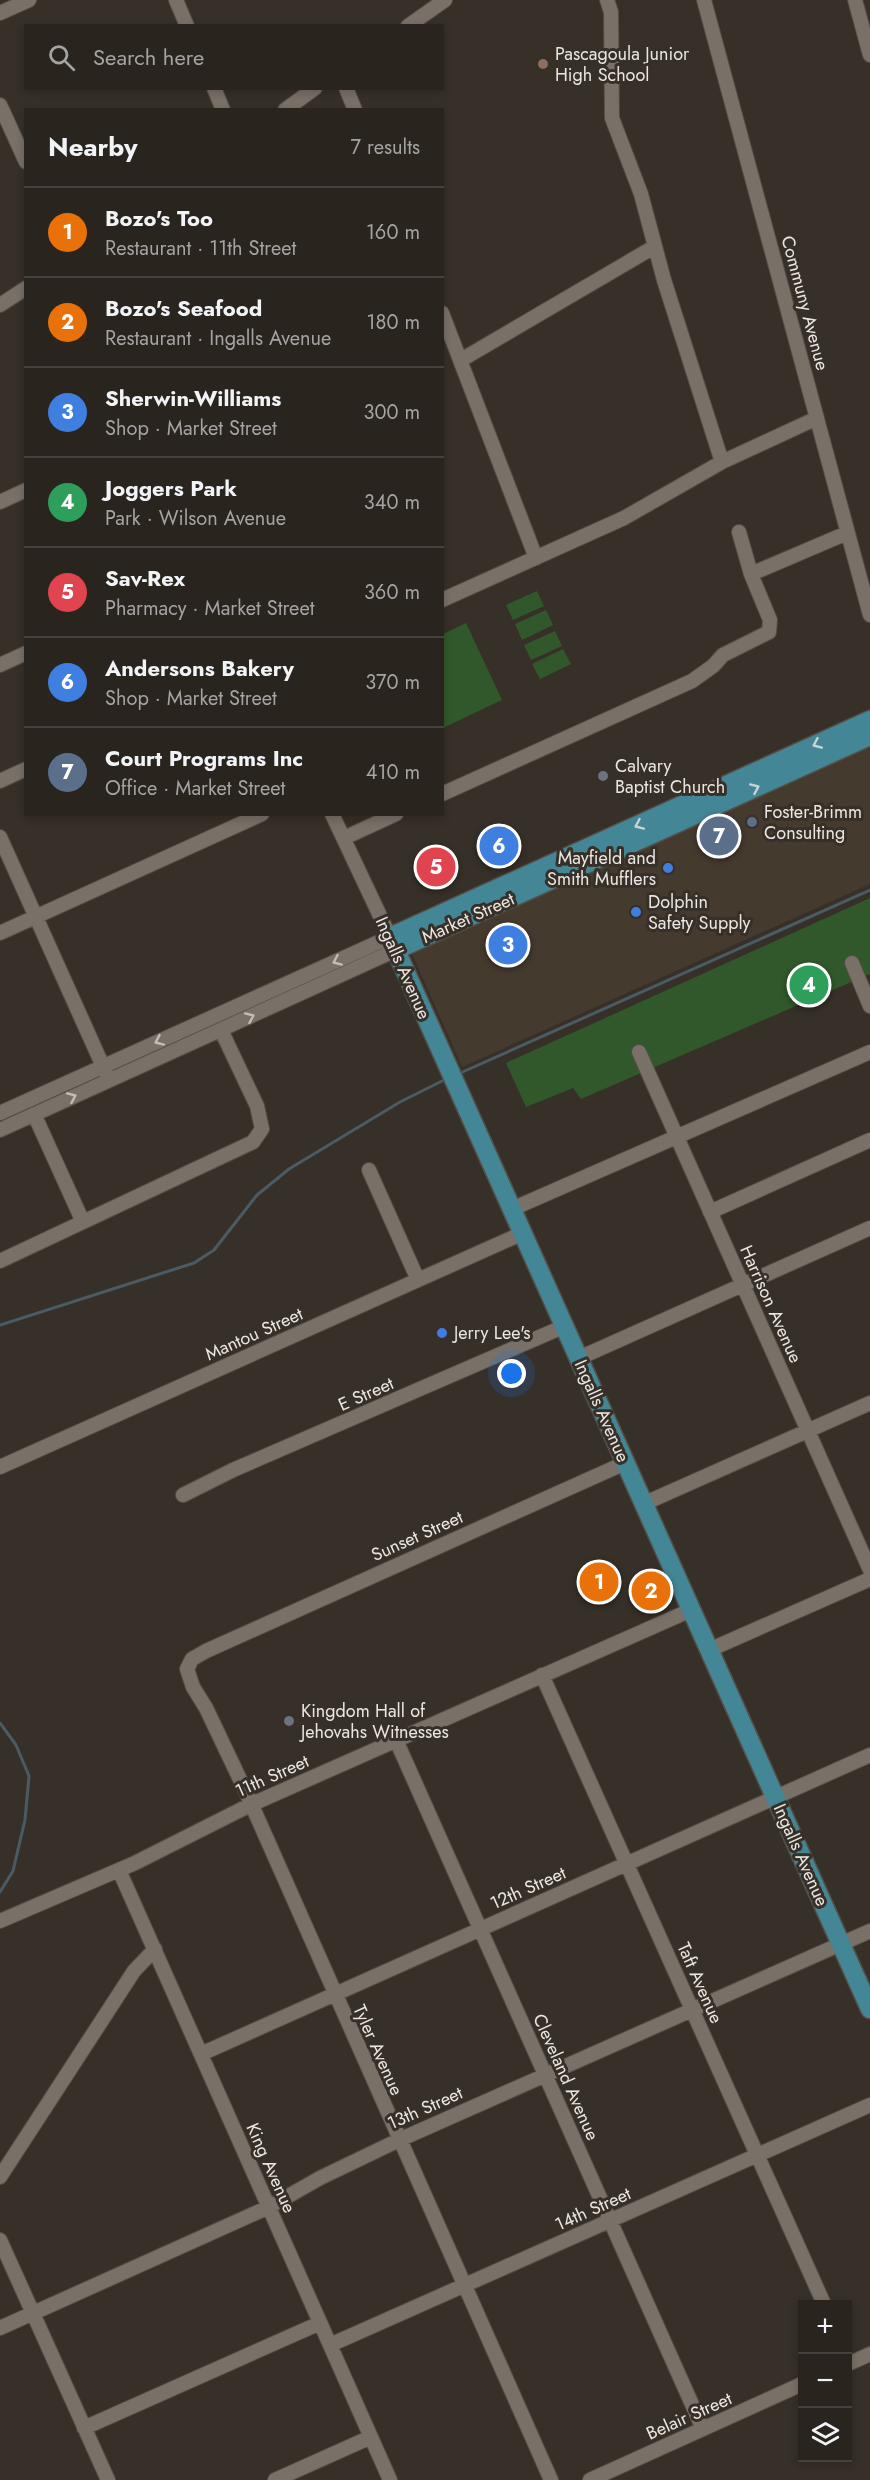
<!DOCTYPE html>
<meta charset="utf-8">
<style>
body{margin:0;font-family:Jost,sans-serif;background:#312c27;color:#f1f3f6}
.controls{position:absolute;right:18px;bottom:18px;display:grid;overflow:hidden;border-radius:0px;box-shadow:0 3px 9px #0003}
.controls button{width:54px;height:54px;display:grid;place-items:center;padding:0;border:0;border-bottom:2px solid #45413c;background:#29241e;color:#f1f3f6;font:30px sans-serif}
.you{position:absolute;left:512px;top:1374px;width:21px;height:21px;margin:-15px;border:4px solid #fff;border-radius:50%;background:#1a73e8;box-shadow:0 0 0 9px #1a73e833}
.badge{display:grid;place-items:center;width:39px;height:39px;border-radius:50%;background:#90b8fd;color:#fff;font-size:20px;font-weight:700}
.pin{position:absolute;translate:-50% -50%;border:3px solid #fff;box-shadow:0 2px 6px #0006}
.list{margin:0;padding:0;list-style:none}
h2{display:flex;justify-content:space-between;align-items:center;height:78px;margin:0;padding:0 24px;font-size:26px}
h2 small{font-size:20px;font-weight:400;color:#a5a4a4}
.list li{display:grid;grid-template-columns:39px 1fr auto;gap:18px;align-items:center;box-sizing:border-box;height:90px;padding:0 24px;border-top:2px solid #45413c}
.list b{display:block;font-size:22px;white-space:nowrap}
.list p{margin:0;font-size:20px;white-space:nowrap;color:#a5a4a4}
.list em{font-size:20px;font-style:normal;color:#a5a4a4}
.icon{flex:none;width:33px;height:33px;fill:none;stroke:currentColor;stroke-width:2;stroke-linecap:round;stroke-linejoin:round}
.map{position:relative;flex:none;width:870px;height:2480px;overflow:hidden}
.search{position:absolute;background:#29241e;box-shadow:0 3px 9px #0003;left:24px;top:24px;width:420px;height:66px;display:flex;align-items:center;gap:15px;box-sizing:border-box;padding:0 21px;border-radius:0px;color:#a5a4a4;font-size:22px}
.panel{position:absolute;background:#29241e;box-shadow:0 3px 9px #0003;left:24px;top:108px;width:420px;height:708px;border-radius:0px}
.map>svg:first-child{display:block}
.built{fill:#453a2e}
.green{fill:#31582a}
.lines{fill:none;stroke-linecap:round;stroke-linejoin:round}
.stream{stroke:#4b5b63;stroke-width:3}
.minor-casing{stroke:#544e47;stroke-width:16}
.major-casing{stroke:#544e47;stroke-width:21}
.minor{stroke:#797068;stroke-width:14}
.major{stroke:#438696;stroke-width:18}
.oneway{stroke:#c9d3d3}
.oneway2{stroke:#c3bdb7}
.education-dot{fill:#8d6e63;stroke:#373028;stroke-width:2}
.worship-dot{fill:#6b7280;stroke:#373028;stroke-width:2}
.service-dot{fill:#5c6f8a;stroke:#373028;stroke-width:2}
.shop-dot{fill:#3f7fe0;stroke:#373028;stroke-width:2}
.labels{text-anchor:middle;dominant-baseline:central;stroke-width:6;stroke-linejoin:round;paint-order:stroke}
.poi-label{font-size:18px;fill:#ebe6e2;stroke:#373028;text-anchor:start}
.street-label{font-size:18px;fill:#ebe6e2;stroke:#373028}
</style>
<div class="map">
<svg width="870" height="2480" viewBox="0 0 870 2480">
<rect width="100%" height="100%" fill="#373028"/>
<!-- built -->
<path class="built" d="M870,743V884L462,1067L411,952Z"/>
<!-- green -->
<path class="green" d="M537,591L544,606L513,620L506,605Z
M546,610L553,625L522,640L515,624Z
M466,623L502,700L443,728V634Z
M555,631L562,646L531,660L524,645Z
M563,649L571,664L540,679L532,664Z
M870,898V974L581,1099L573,1088L526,1107L506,1063Z"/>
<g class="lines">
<!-- stream -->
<path class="stream" d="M458,1074L870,890
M0,1325L194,1263L214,1250L257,1195L289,1169L400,1102L446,1079
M0,1723L16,1745L29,1776L25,1820L13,1871L0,1892"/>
<defs>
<path id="minor" d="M176,0L187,26
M607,0L611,12L612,118L641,194L664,280L722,462
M704,0L870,615
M855,0L870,55
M0,13L29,0
M408,26L445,0
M214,88L223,110
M346,88L355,110
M0,105L26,162
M285,110L315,88
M0,305L26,288
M442,313L536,558
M461,360L654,247
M0,502L26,490
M751,574L847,533
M442,600L624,518L722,462L817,418
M0,665L26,653
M0,781L26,769
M442,794L692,681L713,666L723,655L769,632L770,620L751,574L739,532
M0,837L106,1073
M344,838L396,814
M0,933L262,814
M852,963L870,1006
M639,1052L870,1570
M0,1113L390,937L332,814
M34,1114L83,1222
M0,1130L396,950
M369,1170L418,1280
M512,1209L870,1052
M710,1212L870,1140
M0,1261L253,1142L262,1129L257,1106L221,1030
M579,1358L870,1228
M0,1467L523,1233
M183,1495L233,1470L565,1326
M643,1504L870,1403
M709,1650L870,1579
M542,1675L824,2304
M396,1740L703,2429
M119,1870L390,2480
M0,1921L135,1863L250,1805L691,1610
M201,2054L870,1755
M0,2177L134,1971L155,1949
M0,2240L108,2480
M0,2328L269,2207L320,2178L399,2140L870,1931
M330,2345L870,2105
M848,2364L870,2354
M84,2428L320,2323
M275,2480L371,2437
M551,2480L246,1792L206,1708L193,1687L187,1669L192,1659L206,1651L625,1463
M590,2480L802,2384"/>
<path id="major" d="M870,720L390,937L870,2009
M396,950L870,736"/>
</defs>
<!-- minor casing -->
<use href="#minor" class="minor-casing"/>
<!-- major casing -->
<use href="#major" class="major-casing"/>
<!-- minor -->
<use href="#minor" class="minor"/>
<!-- major -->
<use href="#major" class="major"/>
</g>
<!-- one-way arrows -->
<defs><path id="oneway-chevron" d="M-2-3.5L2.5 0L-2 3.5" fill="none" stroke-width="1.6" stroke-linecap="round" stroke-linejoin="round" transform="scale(1.5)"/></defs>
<g class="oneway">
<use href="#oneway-chevron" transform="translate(817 744) rotate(156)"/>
<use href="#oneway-chevron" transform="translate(755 788) rotate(-24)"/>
<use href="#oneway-chevron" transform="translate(639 825) rotate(156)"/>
</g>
<g class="oneway2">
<use href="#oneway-chevron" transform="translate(337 961) rotate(156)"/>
<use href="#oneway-chevron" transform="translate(250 1017) rotate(-24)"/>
<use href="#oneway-chevron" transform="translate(159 1041) rotate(156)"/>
<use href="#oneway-chevron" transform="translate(72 1097) rotate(-24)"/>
</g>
<!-- markers -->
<circle class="education-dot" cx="543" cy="64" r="6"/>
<g class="worship-dot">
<circle cx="603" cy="776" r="6"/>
<circle cx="289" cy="1721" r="6"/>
</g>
<circle class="service-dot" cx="752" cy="822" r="6"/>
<g class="shop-dot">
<circle cx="668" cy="868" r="6"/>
<circle cx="636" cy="912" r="6"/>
<circle cx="442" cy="1333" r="6"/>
</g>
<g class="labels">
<!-- poi labels -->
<g class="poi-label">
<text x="555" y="54">Pascagoula Junior<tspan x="555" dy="21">High School</tspan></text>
<text x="615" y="766">Calvary<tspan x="615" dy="21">Baptist Church</tspan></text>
<text x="764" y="812">Foster-Brimm<tspan x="764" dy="21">Consulting</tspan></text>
<text x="656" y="858" text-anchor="end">Mayfield and<tspan x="656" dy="21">Smith Mufflers</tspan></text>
<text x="648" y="902">Dolphin<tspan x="648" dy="21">Safety Supply</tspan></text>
<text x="454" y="1333">Jerry Lee's</text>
<text x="301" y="1711">Kingdom Hall of<tspan x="301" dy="21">Jehovahs Witnesses</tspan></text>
</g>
<!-- street labels -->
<g class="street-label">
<text transform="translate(805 303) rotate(75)">Communy Avenue</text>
<text transform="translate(468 918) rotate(-24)">Market Street</text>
<text transform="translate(403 968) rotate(66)">Ingalls Avenue</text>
<text transform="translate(771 1304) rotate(66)">Harrison Avenue</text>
<text transform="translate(254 1334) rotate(-24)">Mantou Street</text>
<text transform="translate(366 1394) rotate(-24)">E Street</text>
<text transform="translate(602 1411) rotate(66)">Ingalls Avenue</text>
<text transform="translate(417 1536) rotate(-24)">Sunset Street</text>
<text transform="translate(272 1776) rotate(-24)">11th Street</text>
<text transform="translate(801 1855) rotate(66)">Ingalls Avenue</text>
<text transform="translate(528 1888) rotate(-24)">12th Street</text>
<text transform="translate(700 1983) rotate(66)">Taft Avenue</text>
<text transform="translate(378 2050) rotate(66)">Tyler Avenue</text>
<text transform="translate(566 2077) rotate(66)">Cleveland Avenue</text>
<text transform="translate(425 2108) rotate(-24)">13th Street</text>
<text transform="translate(271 2168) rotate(66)">King Avenue</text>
<text transform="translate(593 2209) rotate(-24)">14th Street</text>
<text transform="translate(689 2416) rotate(-24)">Belair Street</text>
</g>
</g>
</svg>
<div class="controls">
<button>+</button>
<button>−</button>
<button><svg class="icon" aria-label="layers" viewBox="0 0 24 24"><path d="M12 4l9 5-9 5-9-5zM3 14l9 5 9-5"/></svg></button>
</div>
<div class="you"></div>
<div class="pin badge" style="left:599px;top:1582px;background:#e8710a">1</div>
<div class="pin badge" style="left:651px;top:1591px;background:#e8710a">2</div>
<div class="pin badge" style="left:508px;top:945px;background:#3f7fe0">3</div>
<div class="pin badge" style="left:809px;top:985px;background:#2e9e5b">4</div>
<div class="pin badge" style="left:436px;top:867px;background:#e0444e">5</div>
<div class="pin badge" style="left:499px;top:846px;background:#3f7fe0">6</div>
<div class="pin badge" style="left:719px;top:836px;background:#5c6f8a">7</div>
<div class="search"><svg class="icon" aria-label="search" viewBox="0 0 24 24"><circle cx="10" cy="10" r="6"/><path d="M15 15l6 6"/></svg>Search here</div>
<section class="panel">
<h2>Nearby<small>7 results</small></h2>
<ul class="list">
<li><span class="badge" style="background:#e8710a">1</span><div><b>Bozo's Too</b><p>Restaurant · 11th Street</p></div><em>160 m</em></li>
<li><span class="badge" style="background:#e8710a">2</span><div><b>Bozo's Seafood</b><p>Restaurant · Ingalls Avenue</p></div><em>180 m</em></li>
<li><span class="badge" style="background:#3f7fe0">3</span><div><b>Sherwin-Williams</b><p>Shop · Market Street</p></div><em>300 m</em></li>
<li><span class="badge" style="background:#2e9e5b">4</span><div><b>Joggers Park</b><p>Park · Wilson Avenue</p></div><em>340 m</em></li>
<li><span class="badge" style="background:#e0444e">5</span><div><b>Sav-Rex</b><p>Pharmacy · Market Street</p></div><em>360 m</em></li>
<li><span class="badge" style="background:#3f7fe0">6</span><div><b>Andersons Bakery</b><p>Shop · Market Street</p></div><em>370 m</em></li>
<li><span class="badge" style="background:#5c6f8a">7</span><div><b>Court Programs Inc</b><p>Office · Market Street</p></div><em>410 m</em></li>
</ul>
</section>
</div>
